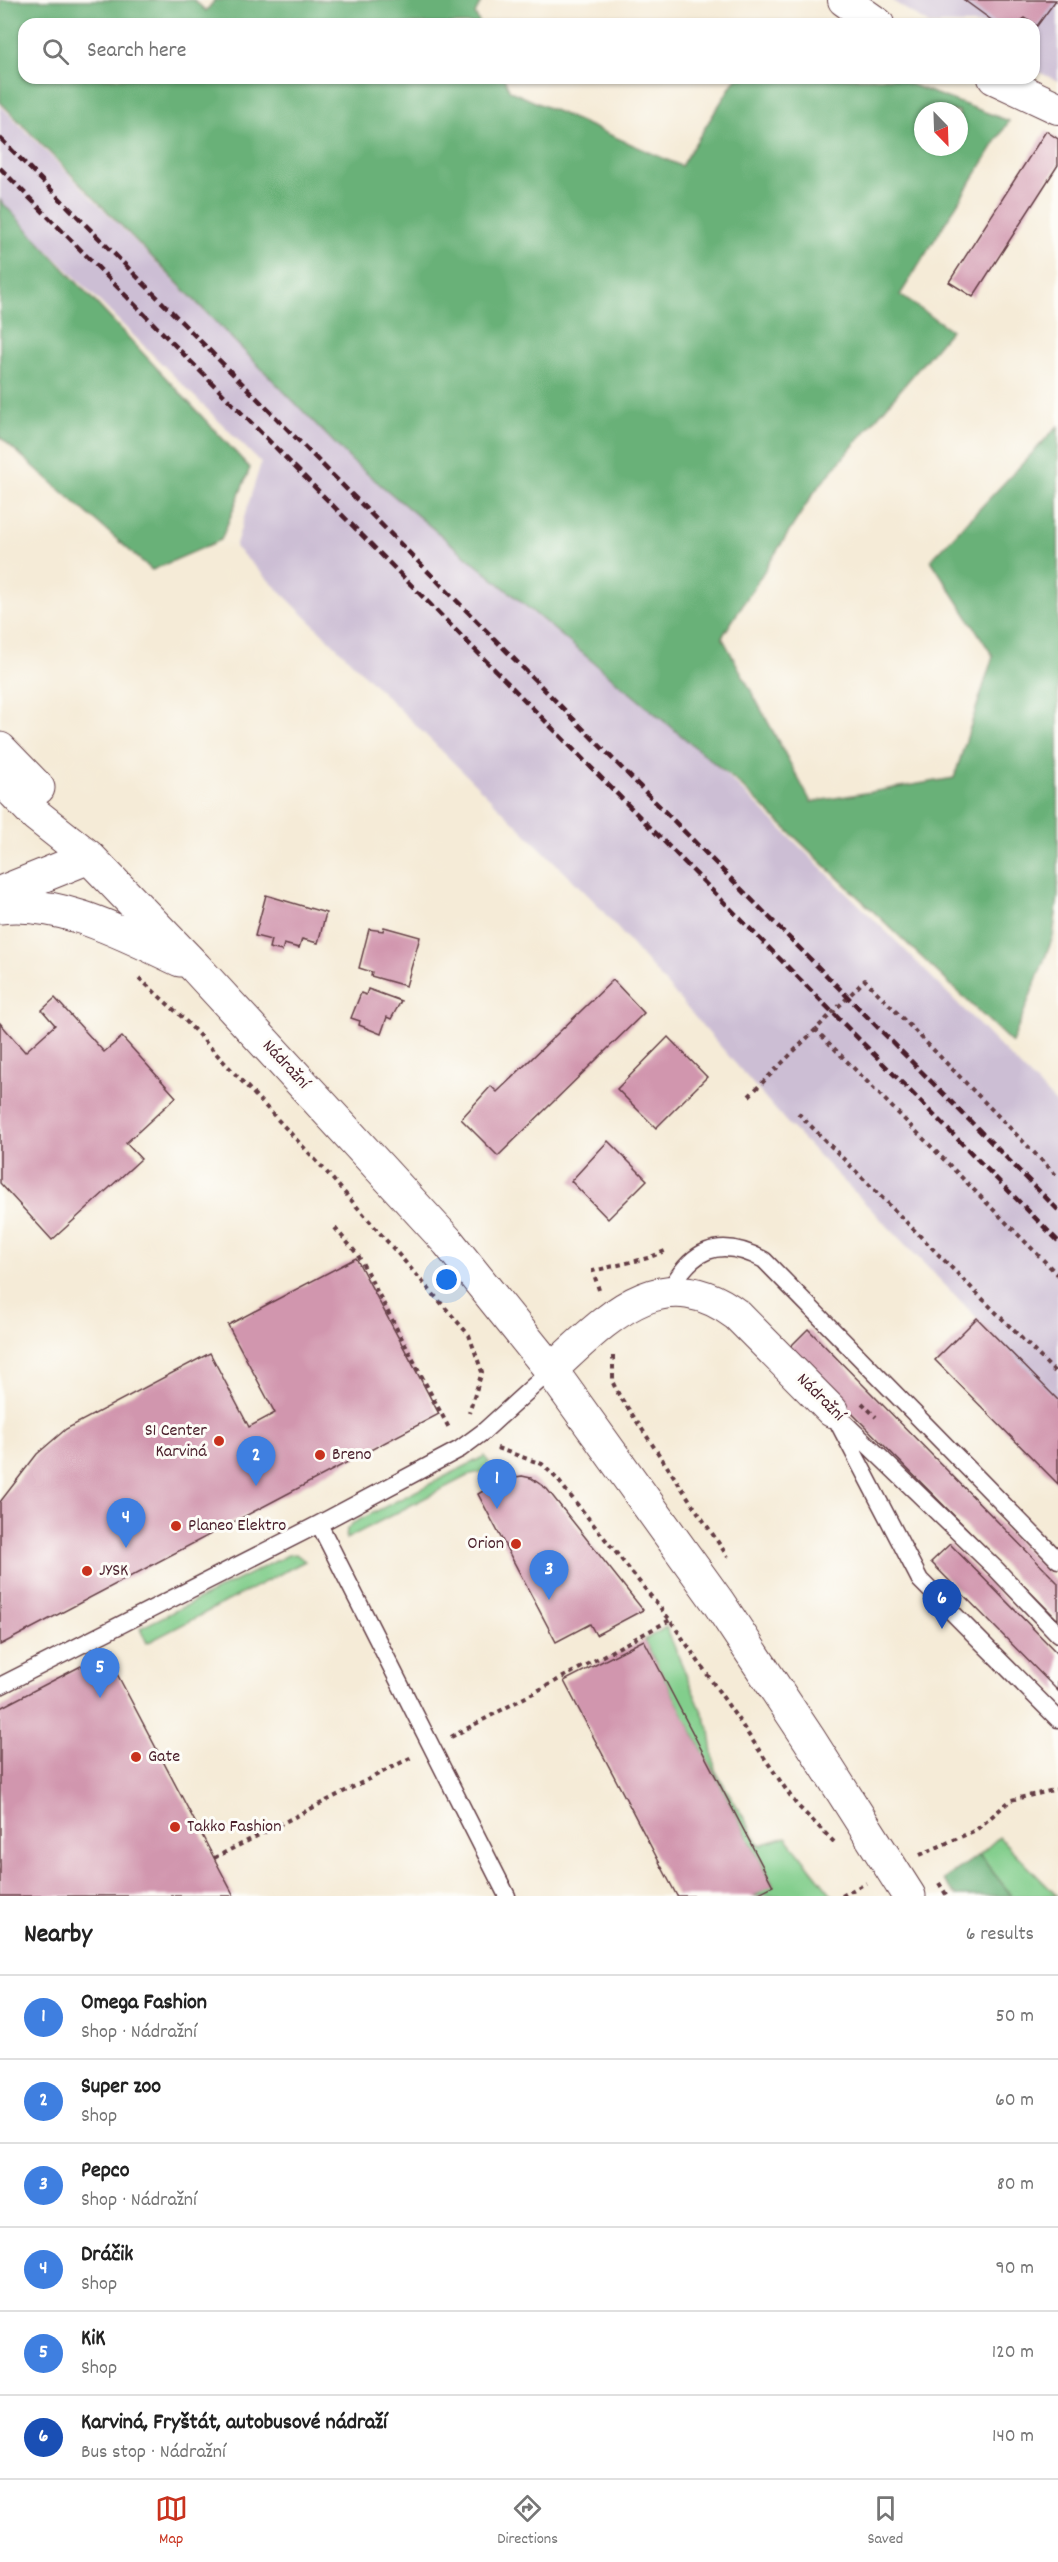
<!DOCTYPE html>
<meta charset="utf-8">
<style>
body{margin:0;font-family:Dekko,sans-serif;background:#f2f2f2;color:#222}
.compass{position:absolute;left:914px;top:102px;width:54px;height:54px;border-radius:50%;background:#fff;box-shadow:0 2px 4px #0004;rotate:157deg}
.you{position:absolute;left:447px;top:1280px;width:21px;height:21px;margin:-15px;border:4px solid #fff;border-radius:50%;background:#1a73e8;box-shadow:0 0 0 9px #1a73e833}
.badge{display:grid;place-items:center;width:39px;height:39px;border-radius:50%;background:#c8321e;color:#fff;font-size:20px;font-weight:700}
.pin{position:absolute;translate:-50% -50px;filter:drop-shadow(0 2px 3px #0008)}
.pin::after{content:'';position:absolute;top:32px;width:21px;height:18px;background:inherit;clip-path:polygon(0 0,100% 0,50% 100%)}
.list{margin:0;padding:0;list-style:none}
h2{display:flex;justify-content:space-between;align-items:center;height:78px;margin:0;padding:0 24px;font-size:26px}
h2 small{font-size:20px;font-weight:400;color:#767676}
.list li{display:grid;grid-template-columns:39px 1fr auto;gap:18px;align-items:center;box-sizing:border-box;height:84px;padding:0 24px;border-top:2px solid #e0e0e0}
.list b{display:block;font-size:22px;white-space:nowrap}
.list p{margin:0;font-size:20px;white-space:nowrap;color:#767676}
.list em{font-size:20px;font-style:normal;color:#767676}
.icon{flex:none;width:33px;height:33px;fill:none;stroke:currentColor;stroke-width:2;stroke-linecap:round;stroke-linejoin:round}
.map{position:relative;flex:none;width:1058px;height:1896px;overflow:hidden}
.search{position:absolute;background:#fff;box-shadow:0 2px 4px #0004;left:18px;right:18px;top:18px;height:66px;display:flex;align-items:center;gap:15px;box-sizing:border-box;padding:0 21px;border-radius:18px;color:#767676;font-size:22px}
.sheet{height:582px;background:#fff}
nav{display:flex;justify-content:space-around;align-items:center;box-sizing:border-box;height:84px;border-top:2px solid #e0e0e0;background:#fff;font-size:16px;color:#767676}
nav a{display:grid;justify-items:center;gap:3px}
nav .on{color:#c8321e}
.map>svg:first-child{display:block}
.industrial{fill:#ccbed4}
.green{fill:#82ce8c;stroke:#66765c;stroke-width:1.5}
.forest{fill:#69b178;stroke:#5a6852;stroke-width:1.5;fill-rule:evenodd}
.building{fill:#d196ae}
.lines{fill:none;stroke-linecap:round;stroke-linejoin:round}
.lane-casing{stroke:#643e45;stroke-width:19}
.street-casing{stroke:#643e45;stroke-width:34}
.primary-casing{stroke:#643e45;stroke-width:35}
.path{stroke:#643e45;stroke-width:4;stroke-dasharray:4.5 4.5;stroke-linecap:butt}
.lane{stroke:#fff;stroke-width:16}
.street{stroke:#fff;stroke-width:32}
.primary{stroke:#fff;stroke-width:33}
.rail{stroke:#4a1f2b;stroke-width:4.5;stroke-dasharray:9 4.5;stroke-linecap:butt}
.poi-dot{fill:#c8321e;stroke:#fdfcf7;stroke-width:2}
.labels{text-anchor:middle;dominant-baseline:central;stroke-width:6;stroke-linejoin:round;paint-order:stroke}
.street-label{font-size:18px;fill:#4a1f2b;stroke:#fdfcf7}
.poi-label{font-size:18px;fill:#4a1f2b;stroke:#fdfcf7;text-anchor:start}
</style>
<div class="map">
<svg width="1058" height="1896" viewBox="0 0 1058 1896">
<rect width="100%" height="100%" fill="#fdfcf7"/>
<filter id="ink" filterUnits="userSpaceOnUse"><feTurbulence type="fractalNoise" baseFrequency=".0167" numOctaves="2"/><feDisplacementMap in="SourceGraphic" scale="12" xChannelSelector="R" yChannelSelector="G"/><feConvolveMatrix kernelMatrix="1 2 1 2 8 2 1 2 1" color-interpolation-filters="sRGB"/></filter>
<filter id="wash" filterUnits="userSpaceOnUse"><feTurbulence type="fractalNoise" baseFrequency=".008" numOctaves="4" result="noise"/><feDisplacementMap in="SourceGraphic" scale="24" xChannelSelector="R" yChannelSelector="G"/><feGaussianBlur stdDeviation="1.35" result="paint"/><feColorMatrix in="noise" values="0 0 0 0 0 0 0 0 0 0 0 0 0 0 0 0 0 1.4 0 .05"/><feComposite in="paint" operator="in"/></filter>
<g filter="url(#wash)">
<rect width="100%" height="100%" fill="#f5ebd7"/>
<!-- industrial -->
<path class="industrial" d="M891,0H1058V81L1034,70V24H929Z
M0,105L352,461L667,717L900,945L1058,1105V1484L977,1318L788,1124L592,899L235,547L261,463L0,202Z"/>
<!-- green -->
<path class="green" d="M485,1456L493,1470L471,1474L346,1539L347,1529L353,1523Z
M296,1554L305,1561L147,1643L140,1628L288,1555Z
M666,1627L710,1731L715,1770L760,1845L786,1837L833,1896H753L773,1885L644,1640Z
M999,1837L1057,1896H1012L979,1855Z"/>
<!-- forest -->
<path class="forest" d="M0,0H194L206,11L215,0H482L475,14L480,24H24V78H504L510,91L681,166L736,78H893L1009,121L900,295L951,330L815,491L722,637L811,802L954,778L993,656L931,560L1058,426V896L1053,937L1012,1043L737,782L352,461L0,102ZM923,111H959V147H923Z
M0,200L250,468L221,540L152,570L0,437Z
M979,1855L1012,1896H957L943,1880Z"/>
<g id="blocks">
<!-- building -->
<path class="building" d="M964,0H1056L1037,26L1024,18L1020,24H997Z
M1046,131L1058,139V165L973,297L949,282Z
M266,895L326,913L318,943L302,939L299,948L284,944L282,951L269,948L271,940L255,936Z
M384,927L420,937L406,986L371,976L372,972L359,968L369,929L383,931Z
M613,980L644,1013L498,1156L461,1119L491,1086L497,1092Z
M368,989L401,1001L391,1019L387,1017L381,1034L359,1025L360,1021L351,1018L361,993L366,995Z
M55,998L104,1052L122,1037L176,1097L126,1143L141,1159L52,1240L0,1183V1023L25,1052L55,1025L42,1010Z
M668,1037L707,1077L656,1128L617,1089Z
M608,1141L647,1180L608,1219L571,1181Z
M356,1258L439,1414L0,1645V1502L37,1454L66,1429L210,1353L249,1427L275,1413L228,1325Z
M977,1318L1058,1400V1484L935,1360Z
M808,1329L1058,1583V1620L788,1349Z
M522,1476L531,1478L547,1489L643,1610L596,1635L590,1624L556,1642L478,1494L503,1479Z
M950,1544L1058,1654V1691L931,1562Z
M644,1640L773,1886L753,1896H677L564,1681Z
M106,1653L214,1858L234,1896H0V1708Z"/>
</g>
</g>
<g filter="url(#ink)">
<use href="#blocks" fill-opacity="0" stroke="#643e45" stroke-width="1.5"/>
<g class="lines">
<defs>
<path id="lane" d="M668,1294C690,1250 718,1235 764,1260L1058,1560
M832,1411L920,1580L1058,1719
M844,1422L996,1569L1058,1634
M319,1524L507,1896
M0,1686L319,1524L460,1449L483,1432L551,1370"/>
<path id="street" d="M844,0L878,24
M994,78L1058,108
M551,1370C606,1320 661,1257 737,1315L832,1411"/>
<path id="primary" d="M0,749L38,788
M0,778L36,815L89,857L196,968L448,1242L551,1370L718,1602L809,1739L909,1896
M0,893L89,857
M0,907C63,900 124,934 180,960"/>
</defs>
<!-- lane casing -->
<use href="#lane" class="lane-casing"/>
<!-- street casing -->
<use href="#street" class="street-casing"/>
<!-- primary casing -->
<use href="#primary" class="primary-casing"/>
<!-- path -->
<path class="path" d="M139,978L182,1017L323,1168L469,1335L482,1372L469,1413
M815,1029L1058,1275
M749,1096L865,980L1058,1177
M798,1113L1058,1375
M335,1228L358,1255L450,1430
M599,1290L593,1271L648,1258L667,1250
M613,1356V1383L619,1395L728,1557
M862,1403L876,1417
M497,1448L542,1464L557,1479L670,1620L796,1804L834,1842
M451,1737L670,1620
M920,1855L976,1830L1011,1800L1058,1789
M214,1858L412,1757
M939,1883L947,1896
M842,1896L866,1883"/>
<!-- lane -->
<use href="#lane" class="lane"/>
<!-- street -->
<use href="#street" class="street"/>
<!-- primary -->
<use href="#primary" class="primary"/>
<!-- rail -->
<path class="rail" d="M0,138L1058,1210
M0,168L1058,1241"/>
</g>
</g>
<!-- markers -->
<g class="poi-dot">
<circle cx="219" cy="1441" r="6"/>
<circle cx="320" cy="1455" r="6"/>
<circle cx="176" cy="1526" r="6"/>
<circle cx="516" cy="1544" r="6"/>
<circle cx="87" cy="1571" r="6"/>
<circle cx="136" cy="1757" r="6"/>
<circle cx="175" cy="1827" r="6"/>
</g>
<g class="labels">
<!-- street labels -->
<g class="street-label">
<text transform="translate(285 1065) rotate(47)">Nádražní</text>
<text transform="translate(820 1398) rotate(45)">Nádražní</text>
</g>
<!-- poi labels -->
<g class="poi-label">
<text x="207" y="1431" text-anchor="end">S1 Center<tspan x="207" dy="21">Karviná</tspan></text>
<text x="332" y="1455">Breno</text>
<text x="188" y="1526">Planeo Elektro</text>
<text x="504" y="1544" text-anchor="end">Orion</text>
<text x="99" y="1571">JYSK</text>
<text x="148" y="1757">Gate</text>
<text x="187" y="1827">Takko Fashion</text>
</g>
</g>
</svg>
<svg class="compass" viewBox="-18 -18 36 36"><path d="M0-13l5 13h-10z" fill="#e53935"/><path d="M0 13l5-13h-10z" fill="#767676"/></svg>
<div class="you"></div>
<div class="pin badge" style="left:497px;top:1509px;background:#3f7fe0">1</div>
<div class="pin badge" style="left:256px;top:1486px;background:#3f7fe0">2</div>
<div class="pin badge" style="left:549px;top:1600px;background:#3f7fe0">3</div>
<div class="pin badge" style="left:126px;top:1548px;background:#3f7fe0">4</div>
<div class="pin badge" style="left:100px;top:1698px;background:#3f7fe0">5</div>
<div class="pin badge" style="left:942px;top:1629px;background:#1a4fb4">6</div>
<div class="search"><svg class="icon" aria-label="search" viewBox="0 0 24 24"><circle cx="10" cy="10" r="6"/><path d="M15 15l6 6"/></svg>Search here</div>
</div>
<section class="sheet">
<h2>Nearby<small>6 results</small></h2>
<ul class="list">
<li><span class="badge" style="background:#3f7fe0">1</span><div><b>Omega Fashion</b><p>Shop · Nádražní</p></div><em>50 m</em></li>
<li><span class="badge" style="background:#3f7fe0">2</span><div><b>Super zoo</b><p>Shop</p></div><em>60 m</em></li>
<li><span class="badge" style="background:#3f7fe0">3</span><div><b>Pepco</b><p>Shop · Nádražní</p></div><em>80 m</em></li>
<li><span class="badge" style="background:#3f7fe0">4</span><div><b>Dráčik</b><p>Shop</p></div><em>90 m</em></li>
<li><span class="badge" style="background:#3f7fe0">5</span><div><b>KiK</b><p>Shop</p></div><em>120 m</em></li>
<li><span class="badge" style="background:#1a4fb4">6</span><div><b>Karviná, Fryštát, autobusové nádraží</b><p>Bus stop · Nádražní</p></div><em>140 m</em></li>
</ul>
</section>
<nav>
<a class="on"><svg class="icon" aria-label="map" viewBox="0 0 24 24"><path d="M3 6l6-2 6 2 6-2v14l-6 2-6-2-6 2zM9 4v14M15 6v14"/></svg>Map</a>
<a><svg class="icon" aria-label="directions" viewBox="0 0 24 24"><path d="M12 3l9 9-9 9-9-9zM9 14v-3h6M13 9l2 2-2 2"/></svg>Directions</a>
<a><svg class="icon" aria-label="saved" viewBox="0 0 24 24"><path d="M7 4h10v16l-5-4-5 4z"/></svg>Saved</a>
</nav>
